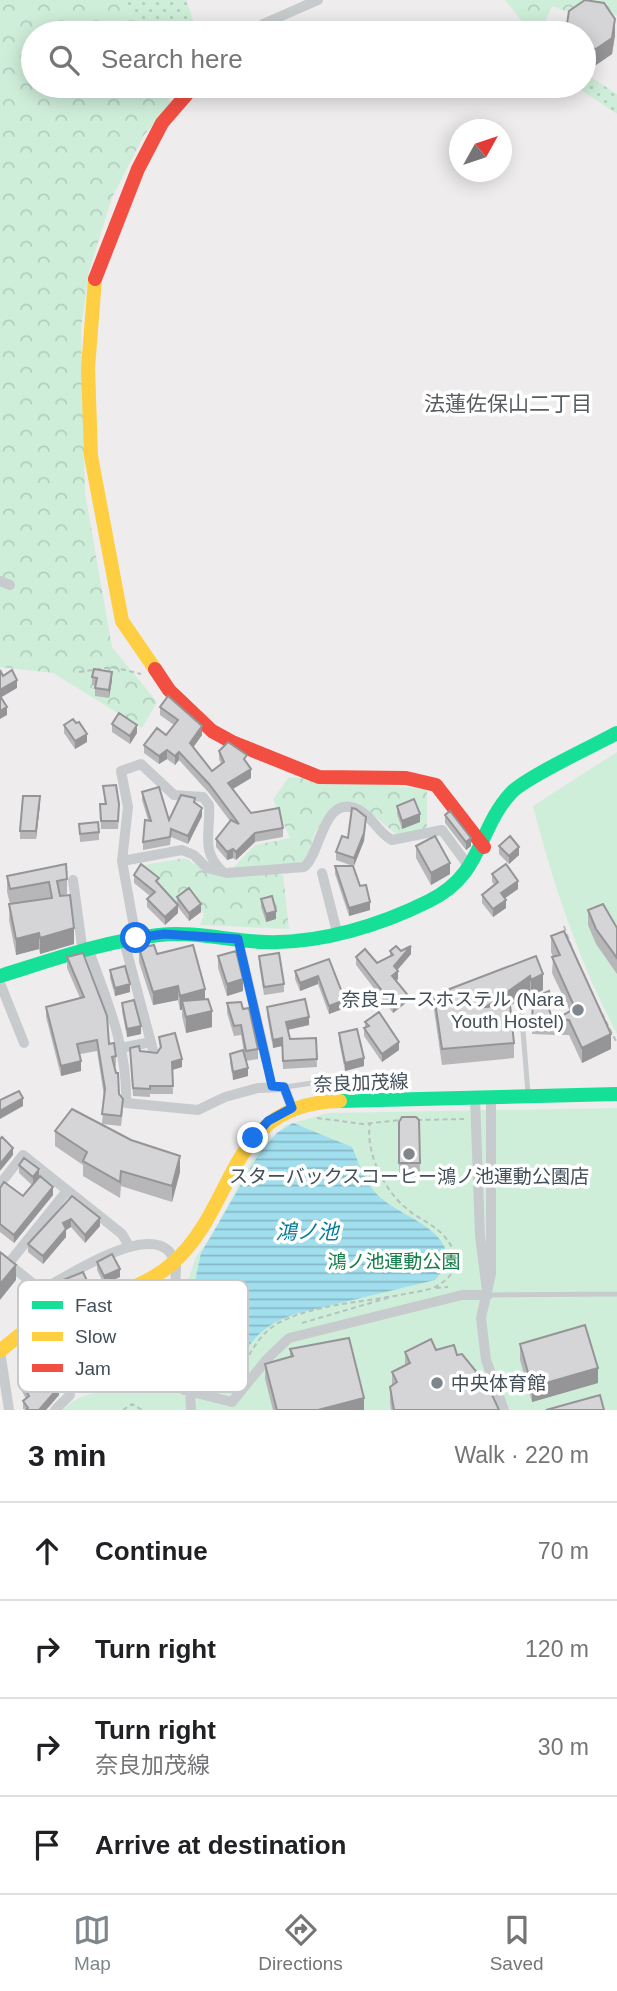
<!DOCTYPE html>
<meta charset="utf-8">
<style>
body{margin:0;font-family:Arial,"Noto Sans JP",sans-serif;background:#f6f6f6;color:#202124}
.compass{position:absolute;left:449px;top:119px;width:63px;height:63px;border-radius:50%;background:#fff;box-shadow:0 4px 18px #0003;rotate:50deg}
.stop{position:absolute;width:21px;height:21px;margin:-16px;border:5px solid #1a73e8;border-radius:50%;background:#fff}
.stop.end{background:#1a73e8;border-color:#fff;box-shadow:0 2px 7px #0008}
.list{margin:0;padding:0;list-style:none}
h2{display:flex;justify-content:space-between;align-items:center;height:91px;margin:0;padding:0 28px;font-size:30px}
h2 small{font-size:23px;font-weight:400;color:#757577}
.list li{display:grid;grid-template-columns:46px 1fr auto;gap:21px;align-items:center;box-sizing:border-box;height:98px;padding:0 28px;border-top:2px solid #e0e0e0}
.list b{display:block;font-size:26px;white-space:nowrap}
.list p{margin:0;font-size:23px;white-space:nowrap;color:#757577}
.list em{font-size:23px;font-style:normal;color:#757577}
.icon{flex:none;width:38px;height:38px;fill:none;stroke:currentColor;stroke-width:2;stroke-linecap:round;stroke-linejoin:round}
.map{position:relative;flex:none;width:617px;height:1410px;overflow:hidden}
.search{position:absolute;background:#fff;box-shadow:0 4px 18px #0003;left:21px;right:21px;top:21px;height:77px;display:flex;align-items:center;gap:18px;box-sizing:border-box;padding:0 24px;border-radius:38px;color:#757577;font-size:26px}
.sheet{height:483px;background:#fff}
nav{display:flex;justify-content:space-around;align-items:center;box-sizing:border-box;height:98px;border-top:2px solid #e0e0e0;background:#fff;font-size:19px;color:#757577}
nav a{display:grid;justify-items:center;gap:4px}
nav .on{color:#7f868c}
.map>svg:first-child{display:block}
.grass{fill:url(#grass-dots)}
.forest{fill:url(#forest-crowns)}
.green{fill:#cfeeda}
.water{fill:url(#water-rules)}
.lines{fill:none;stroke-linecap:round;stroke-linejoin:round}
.path{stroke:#b5c2be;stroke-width:2;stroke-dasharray:5 3.5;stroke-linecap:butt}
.lane{stroke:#c8cbcd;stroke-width:5}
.street{stroke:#c8cbcd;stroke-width:10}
.fast{stroke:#16e098;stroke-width:14}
.slow{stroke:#ffcf43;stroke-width:14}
.jam{stroke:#f24e42;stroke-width:14}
.wall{fill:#b7b6b9}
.shaded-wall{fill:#959496}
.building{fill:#d5d4d7;stroke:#959496;stroke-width:2}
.route{stroke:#1a73e8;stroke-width:9}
.poi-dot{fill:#7f868c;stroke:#fff;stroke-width:2.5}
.labels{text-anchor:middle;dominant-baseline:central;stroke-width:7;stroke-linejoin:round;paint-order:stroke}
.poi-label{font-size:19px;fill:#434f59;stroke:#fff;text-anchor:end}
.street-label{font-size:19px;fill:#434f59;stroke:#fff}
.park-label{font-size:19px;fill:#127d46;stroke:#fff}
.neighbourhood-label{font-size:21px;fill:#585c61;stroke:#fff}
.water-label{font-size:21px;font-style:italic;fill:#077d9b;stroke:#fff}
.key{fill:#fff;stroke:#c7cacd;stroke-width:2}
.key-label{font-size:19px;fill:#434f59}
</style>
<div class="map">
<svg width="617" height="1410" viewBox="0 0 617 1410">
<defs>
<pattern id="grass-dots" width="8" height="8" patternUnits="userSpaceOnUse" patternTransform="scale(1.75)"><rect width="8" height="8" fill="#cfeeda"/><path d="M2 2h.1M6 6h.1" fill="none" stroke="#b3cebd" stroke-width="1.8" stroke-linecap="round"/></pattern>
<pattern id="forest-crowns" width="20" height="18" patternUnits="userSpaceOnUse" patternTransform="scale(1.75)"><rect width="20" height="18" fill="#cfeeda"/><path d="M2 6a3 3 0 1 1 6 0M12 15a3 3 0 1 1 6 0" fill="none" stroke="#b3cebd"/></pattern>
<pattern id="water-rules" width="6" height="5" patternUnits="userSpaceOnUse" patternTransform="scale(1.75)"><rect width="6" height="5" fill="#a2dfee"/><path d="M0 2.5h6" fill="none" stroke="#86b7c4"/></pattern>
</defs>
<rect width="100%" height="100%" fill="#eeecec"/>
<!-- grass -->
<path class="grass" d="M117,0H186L198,33H136L137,21Z
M584,73L617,94V114L575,86H584Z"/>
<!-- forest -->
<path class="forest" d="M0,0H117L137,21L136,33H33V86H158L172,104L144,135L112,198L89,271L81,329L85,493L112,647L157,702L142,728L53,673L0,667Z
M505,0H617V16L591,1L568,12L552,6L543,28L545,33H531Z
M289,777L427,789V828L397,835C364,807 343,785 315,833C310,843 311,855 303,864L233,868L255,845L290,838L273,799Z
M185,858C221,884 244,867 283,875L289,929L200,925L204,914L190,895L173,906L160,892L161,886L139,866Z"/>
<!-- green -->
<path class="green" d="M617,752V1034C578,959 554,887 533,806Z
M617,1108V1410H63C81,1390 110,1390 136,1391L157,1370L175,1359L187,1284L196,1257L212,1235L254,1157L268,1140L286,1125L328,1113Z"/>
<!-- water -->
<path class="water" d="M293,1123L352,1147C358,1161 364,1179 374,1191C394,1216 450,1225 448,1264L435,1280L295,1314C272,1322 253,1334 243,1357C239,1367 235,1378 225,1385L188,1370L190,1305L201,1253L260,1152L277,1133Z"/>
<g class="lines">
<!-- path -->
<path class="path" d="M79,672L112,667L141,674
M564,926L574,954
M598,1006L617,1043
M317,1118L363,1124L401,1120
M417,1120L464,1119
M436,1288L448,1287
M302,1323L391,1297
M183,1375L228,1387C248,1365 252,1337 280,1322C319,1303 368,1302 410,1293C420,1291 432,1290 440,1284C461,1271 459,1253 444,1236C434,1224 418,1219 406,1208C384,1190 365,1152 370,1123
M123,1410L132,1404L142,1410"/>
<!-- lane -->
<path class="lane" d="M285,1087L361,1076
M528,1093L521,1006L537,997
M488,1295L617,1294"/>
<!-- street -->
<path class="street" d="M252,33L263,24L318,0
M0,581L10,585
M122,861L182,850L194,855L207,868L227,873L304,867C321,855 323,791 359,810C373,817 378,833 392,840L442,830L470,868
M322,873L337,932
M73,880L83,953
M136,938L122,861L128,807L121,771L141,764L174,795L203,797L209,805C211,833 200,850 222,871
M238,939L266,1059
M124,941L154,1054
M89,951C107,1001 128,1049 126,1103L198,1110L225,1097L258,1088L284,1087L292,1108
M0,983L24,1043
M121,1048L151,1042
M475,1097L480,1236L487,1291
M491,1097V1274L481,1318L486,1360L504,1410
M0,1184L23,1155L122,1234L129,1246
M0,1257L41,1290V1307L46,1318
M9,1263L66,1192
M139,1286L173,1319
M41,1290C68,1277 166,1209 176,1267L171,1381L184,1390L232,1402L268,1358L289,1338L462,1295H488
M0,1351L9,1410
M190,1391L191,1410
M55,1410L70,1395"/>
<!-- fast -->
<path class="fast" d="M0,976C52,960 105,941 159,935C195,931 230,941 265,942C320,944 381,925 429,901C483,875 477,830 511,793C524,778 595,745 617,733
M340,1101L617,1094"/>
<!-- slow -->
<path class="slow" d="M95,279L88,368L91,456L122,621L155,669
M0,1351C15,1339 30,1325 48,1317C89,1299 139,1294 174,1262C238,1204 227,1103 340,1101"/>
<!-- jam -->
<path class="jam" d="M95,279L138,169L162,123L194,86
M155,669L169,690L212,731L232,742L319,777L406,778L436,785L484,847"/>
</g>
<!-- wall -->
<path class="wall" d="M566,30L615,35L612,54L596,65L584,63V33H566Z
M92,677L112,680L109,698L95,696V685H92Z
M160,707L202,735L193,747L212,771L221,764L219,759V751L247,762L251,778L232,789L251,813L283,828V837L255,842L236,860L233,858L227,860L216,847V839L230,821L209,793L179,760L175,765L167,759L159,764L144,753V745L166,735L174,725L160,715Z
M76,723L87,742L75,749L64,733V725Z
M112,724L137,733L130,744L112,732Z
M103,786L119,812L118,829H101L100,804H105Z
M142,792L169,820L195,803L202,816L188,844L171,837L170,845L143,850V842L148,820L142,800Z
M40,804L36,839H20V831Z
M397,806L420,822L402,829L397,814Z
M445,815L471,846L466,850L445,823Z
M79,824L99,832V840L80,842Z
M366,825L364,841L353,866L370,910L349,916L335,874V866H353L336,860V852L348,838Z
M416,846L450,874L431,885L416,858Z
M499,846L519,855L509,864L499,854Z
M492,874L518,889L505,898L506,908L493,917L482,903V895L495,885L492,882Z
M134,875L159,884L177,904V897L201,912L189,921L178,907V913L165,925L147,907V899L150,896L134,883Z
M7,876L67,879V894L60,896L74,944L40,954L39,949L16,955L9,920L10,904L7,892Z
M261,899L276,919L266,922L261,907Z
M588,910L617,928V974L596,944L588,925Z
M551,936L611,1049L582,1063L569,1035H557V1019L570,1011L552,973L553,957L551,952Z
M139,948L157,954L205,999L212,1027L186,1033L182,1016V1010H180L178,1000L153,1005L139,962Z
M390,951H401L411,954L397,970L398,979L396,981L407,1002L393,1013L356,965V957L377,963L390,957Z
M218,956L243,991L227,996L218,968Z
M259,956L284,984V992L264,995L259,964Z
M67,957L109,1044L116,1056V1066H114L119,1094L123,1110L121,1126L102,1124L104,1096L97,1051L80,1054L81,1071L61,1076L46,1017V1007L80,998L67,968Z
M329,959L345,1008L329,1014L318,984L300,991L295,979V971Z
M110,970L130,992L115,996L110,978Z
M543,974V990L531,996L530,992L510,1006L514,1043V1058L442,1065L434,1010V995Z
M533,998L551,1001V1009H549L556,1027V1035L532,1034Z
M122,1003L141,1034L127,1037L122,1011Z
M227,1003L243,1009L258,1049V1059L246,1061L248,1076L233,1080L230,1062V1054L245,1059L241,1035L234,1036L227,1013Z
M267,1007L309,1025L288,1030L290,1039L316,1038L317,1067L283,1069L282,1046L273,1048L267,1015Z
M365,1022L399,1050L382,1062L364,1036V1028L365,1027Z
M339,1033L364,1066L345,1071L339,1041Z
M159,1037L182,1067L172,1070L173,1094H150V1097L133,1096L130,1048L140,1051L157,1053L160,1049Z
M419,1120L420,1175H399V1122Z
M55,1131L180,1172L172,1202L121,1186L120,1198L83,1176V1165L55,1146Z
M19,1165L39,1177L53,1195L14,1243L0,1232V1188L23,1196L32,1185L19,1173Z
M72,1196L100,1226L85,1243L71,1227L66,1230V1237L43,1264L28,1252V1244Z
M97,1262L120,1277L104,1284L97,1270Z
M63,1280L88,1291L67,1296L63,1288Z
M79,1315L100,1332L98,1333L100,1353L85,1355V1351L63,1357L58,1338V1330L79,1325Z
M520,1344L598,1383L532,1402L520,1360Z
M290,1349L364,1410H273L265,1379V1364L290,1357Z
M436,1350L457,1355L499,1410H391L390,1403V1387L392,1385V1372L405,1365V1352Z
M20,1365L48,1374L59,1395L46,1410L23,1409V1401L26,1399L21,1389V1381L24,1380L20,1373Z
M78,1374L100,1377L91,1390L78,1382Z"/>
<!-- shaded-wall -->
<path class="shaded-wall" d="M615,19V35L612,54L596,65V49Z
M112,672V680L109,698V690Z
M17,680V688L0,698V690Z
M7,707V715L0,719V711Z
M137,725V733L130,744V736Z
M202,726V735L190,752V743Z
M87,734V742L75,749V741Z
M167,750V759L159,764V756Z
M179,752V760L175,765V756Z
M251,769V778L228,792V783Z
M40,796V804L36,839V831Z
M202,808V816L188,844V836Z
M420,814V822L402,829V821Z
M366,817L364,841L354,866V858Z
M255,833V842L236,860V852Z
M471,838V846L466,850V842Z
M519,847V855L509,864V856Z
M233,849V858L227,860V852Z
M450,863V874L431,885V873Z
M518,881V889L501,901V893Z
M506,900V908L493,917V909Z
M370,902V910L349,916V908Z
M201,904V912L189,921V913Z
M178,905V913L165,925V917Z
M276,911V919L266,922V914Z
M74,928V944L40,954V938Z
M39,933V949L16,955V939Z
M411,946V954L394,974V966Z
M398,971V979L392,984V976Z
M543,974V990L531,996V980Z
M318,976V984L300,991V983Z
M530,976V992L486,1023V1007Z
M243,979V991L227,996V984Z
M130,984V992L115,996V988Z
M178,986V1000L153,1005V992Z
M205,989V1002L182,1001V1010H180V996Z
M407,994V1002L393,1013V1005Z
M345,1000V1008L329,1014V1006Z
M212,1011V1027L186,1033V1017Z
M309,1017V1025L286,1030V1022Z
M141,1026V1034L127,1037V1029Z
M611,1034V1049L582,1063V1048Z
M282,1038V1046L273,1048V1040Z
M399,1042V1050L382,1062V1054Z
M364,1058V1066L345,1071V1063Z
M182,1059V1067L172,1070V1062Z
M81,1061V1071L61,1076V1066Z
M248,1068V1076L233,1080V1072Z
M23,1098V1106L0,1119V1111Z
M13,1148V1155L0,1171V1164Z
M180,1156V1172L172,1202V1186Z
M39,1169V1177L33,1185V1177Z
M53,1187V1195L14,1243V1235Z
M100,1218V1226L85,1243V1235Z
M71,1219V1227L66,1230V1237L43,1264V1256L63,1223Z
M16,1265V1280L0,1300V1284Z
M120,1269V1277L104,1284V1276Z
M88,1283V1291L67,1296V1288Z
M100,1324V1332L97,1333V1325Z
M85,1343V1351L63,1357V1349Z
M598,1368V1383L532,1402V1387Z
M100,1369V1377L91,1390V1383Z
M59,1387V1395L46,1410H39Z
M364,1398V1410H318Z"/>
<!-- building -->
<path class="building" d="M585,0L604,3L615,19L612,38L596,49L584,47V33H568L566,30L569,11Z
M94,669L112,672L109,690L95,688L97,678L92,677Z
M0,670L3,676L12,670L17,680L0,690Z
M0,696L7,707L0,711Z
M168,696L202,726L190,743L212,771L224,762L219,751L228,742L247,755L244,759L251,769L228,783L251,813L279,808L283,828L255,833L236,852L233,849L227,852L216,839L231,820L239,824L209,784L179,752L175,756L167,750L159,756L144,745L157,728L166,735L178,720L160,707Z
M119,713L137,725L130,736L112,724Z
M73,719L76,723L79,722L87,734L75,741L64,725Z
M116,785L119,804L118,821H101L100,804H106L103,786Z
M159,787L169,820L181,795L195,798L194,802L202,808L188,836L171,829L170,837L143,842L145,820L151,821L142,792Z
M23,796H40L36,831H20Z
M414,799L420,814L402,821L397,806Z
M352,808L356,809L366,817L364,833L354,858L336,852L342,836L348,838Z
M450,811L471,838L466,842L445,815Z
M98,822L99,832L80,834L79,824Z
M435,836L450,863L431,873L416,846Z
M510,836L519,847L509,856L499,846Z
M66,864L67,879L57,881L60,896L70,895L74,928L40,938L39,933L16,939L9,904L52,898L49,882L10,889L7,876Z
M141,864L159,878L156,881L178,905L165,917L147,899L155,892L134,875Z
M506,864L518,881L501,893L506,900L493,909L482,895L498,882L492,874Z
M335,866H353L360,886L366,885L370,902L349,908Z
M189,888L201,904L189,913L177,897Z
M272,896L276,911L266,914L261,899Z
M603,904L617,928V958L596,929L588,910Z
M564,931L611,1034L582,1048L569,1020L557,1019L575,1008L552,957L560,955L551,936Z
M154,945L157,954L193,945L205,989L180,996L178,986L153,992L139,948Z
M396,946L401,951L411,946L394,966L398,971L392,976L407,994L393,1005L356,957L365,949L377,963L393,955L390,951Z
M236,951L243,979L227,984L218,956Z
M83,953L107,1016L109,1044L114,1043L116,1056L112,1057L116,1073H118L119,1094L123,1099L121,1116L102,1114L105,1089L97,1040L77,1044L81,1061L61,1066L46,1007L84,997L67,957Z
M279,953L284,984L264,987L259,956Z
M536,956L543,974L531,980L530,976L486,1007L510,1005L514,1043L442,1049L434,995Z
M329,959L345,1000L329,1006L318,976L300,983L295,971Z
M125,966L130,984L115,988L110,970Z
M549,991L551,1001L546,1002L556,1027L532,1026L533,998Z
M208,999L212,1011L186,1017L182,1001Z
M305,999L309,1017L286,1022L290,1039L316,1038L317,1059L283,1061L282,1038L273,1040L267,1007Z
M134,1000L141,1026L127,1029L122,1003Z
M241,1002L243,1009L249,1008L258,1049L246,1051L241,1025L234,1026L227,1003Z
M379,1012L399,1042L382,1054L364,1028L369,1026L365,1022Z
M357,1029L364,1058L345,1063L339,1033Z
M175,1033L182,1059L172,1062L173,1086H150V1089L133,1088L130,1048L139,1046L140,1051L157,1053L161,1047L159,1037Z
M243,1050L248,1068L233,1072L230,1054Z
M19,1091L23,1098L0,1111V1100Z
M72,1109L131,1140L180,1156L172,1186L121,1171L120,1182L83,1161L87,1152L55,1131Z
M402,1117H416L419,1120L420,1163H399V1122Z
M2,1137L13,1148L0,1164V1139Z
M24,1158L39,1169L33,1177L19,1165Z
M40,1176L53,1187L14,1235L0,1224V1188L4,1182L23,1196Z
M72,1196L100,1218L85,1235L71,1219L63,1223L66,1229L43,1256L28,1244Z
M0,1252L16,1265L0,1284Z
M112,1254L120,1269L104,1276L97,1262Z
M83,1272L88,1283L67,1288L63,1280Z
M585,1325L598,1368L532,1387L520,1344Z
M349,1338L364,1398L318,1410H277L265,1364L293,1356L290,1349Z
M431,1339L436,1350L454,1345L457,1355L462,1354L488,1386L499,1410H394L390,1387L397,1382L392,1372L410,1363L405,1352Z
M42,1354L48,1366L43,1369L59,1387L39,1410H26L28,1408L23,1401L29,1396L21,1381L27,1379L20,1365Z
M600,1395L604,1410H546Z"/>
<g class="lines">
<!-- route -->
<path class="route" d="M136,938L164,934L238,939L272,1086L284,1087L292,1108L268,1121L253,1138"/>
</g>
<!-- markers -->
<g class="poi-dot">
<circle cx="578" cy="1010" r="7"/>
<circle cx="409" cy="1154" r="7"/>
<circle cx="437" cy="1383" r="7"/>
</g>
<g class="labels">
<!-- poi labels -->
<g class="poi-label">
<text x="564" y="999">奈良ユースホステル (Nara<tspan x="564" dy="22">Youth Hostel)</tspan></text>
<text x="409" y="1176" text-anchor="middle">スターバックスコーヒー鴻ノ池運動公園店</text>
<text x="451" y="1383" text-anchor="start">中央体育館</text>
</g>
<!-- street labels -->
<g class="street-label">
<text transform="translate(361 1083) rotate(-2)">奈良加茂線</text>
</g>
<!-- park labels -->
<g class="park-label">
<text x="394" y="1261">鴻ノ池運動公園</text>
</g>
<!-- neighbourhood labels -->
<g class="neighbourhood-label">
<text x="508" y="403">法蓮佐保山二丁目</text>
</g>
<!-- water labels -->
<g class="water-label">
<text x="307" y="1231">鴻ノ池</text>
</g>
</g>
<!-- legend -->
<rect x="18" y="1280" width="230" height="112" rx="10" class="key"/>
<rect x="32" y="1301" width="31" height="8" fill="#16e098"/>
<rect x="32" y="1332" width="31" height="9" fill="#ffcf43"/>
<rect x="32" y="1364" width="31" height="8" fill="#f24e42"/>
<g class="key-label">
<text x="75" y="1312">Fast</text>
<text x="75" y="1343">Slow</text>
<text x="75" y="1375">Jam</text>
</g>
</svg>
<svg class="compass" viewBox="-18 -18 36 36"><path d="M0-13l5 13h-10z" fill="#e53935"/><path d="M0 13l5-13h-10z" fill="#757577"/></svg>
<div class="stop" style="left:136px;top:938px"></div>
<div class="stop end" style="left:253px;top:1138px"></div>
<div class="search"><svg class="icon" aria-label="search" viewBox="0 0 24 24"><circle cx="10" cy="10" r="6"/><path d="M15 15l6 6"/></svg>Search here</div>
</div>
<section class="sheet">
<h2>3 min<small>Walk · 220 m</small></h2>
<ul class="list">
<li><svg class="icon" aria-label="ahead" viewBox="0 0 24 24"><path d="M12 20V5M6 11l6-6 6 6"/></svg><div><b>Continue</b></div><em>70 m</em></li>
<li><svg class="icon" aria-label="right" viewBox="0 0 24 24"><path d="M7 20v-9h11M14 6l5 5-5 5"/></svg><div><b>Turn right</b></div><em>120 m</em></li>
<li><svg class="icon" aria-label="right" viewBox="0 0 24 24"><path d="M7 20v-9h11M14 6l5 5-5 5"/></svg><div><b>Turn right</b><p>奈良加茂線</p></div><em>30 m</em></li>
<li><svg class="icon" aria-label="arrive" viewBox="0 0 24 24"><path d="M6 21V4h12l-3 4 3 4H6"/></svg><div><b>Arrive at destination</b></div></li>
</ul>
</section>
<nav>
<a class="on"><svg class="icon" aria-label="map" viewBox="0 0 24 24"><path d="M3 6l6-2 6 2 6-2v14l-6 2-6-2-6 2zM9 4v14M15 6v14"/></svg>Map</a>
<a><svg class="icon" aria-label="directions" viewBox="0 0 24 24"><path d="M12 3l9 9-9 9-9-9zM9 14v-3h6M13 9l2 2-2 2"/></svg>Directions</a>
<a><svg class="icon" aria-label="saved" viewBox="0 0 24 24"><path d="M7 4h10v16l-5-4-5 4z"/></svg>Saved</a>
</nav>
